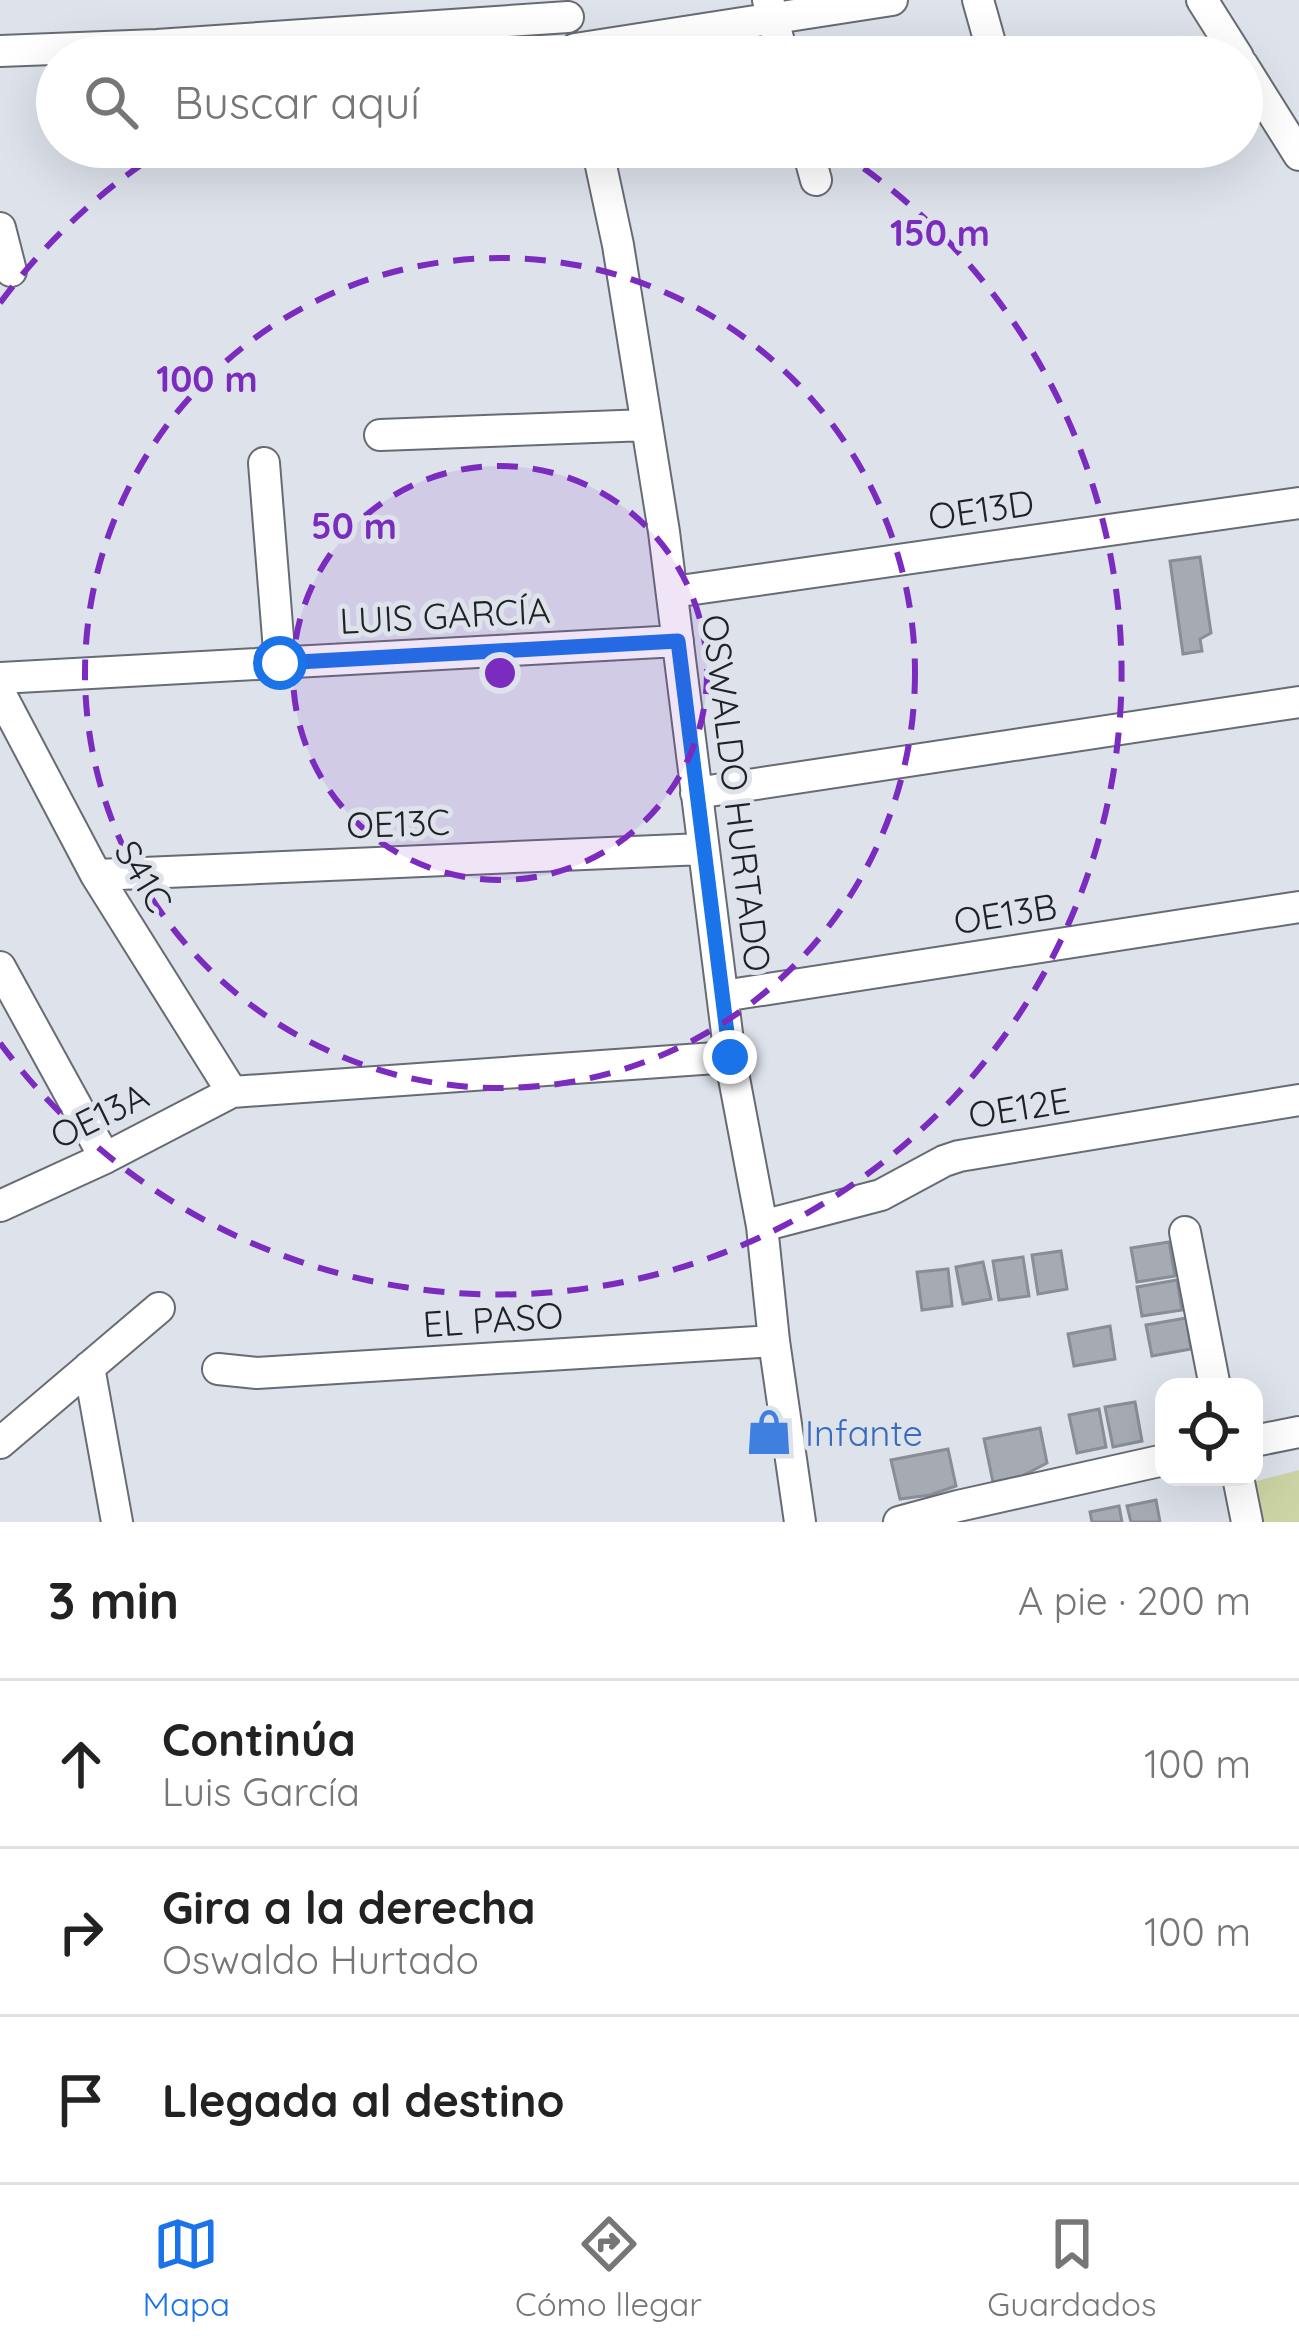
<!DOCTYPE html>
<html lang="es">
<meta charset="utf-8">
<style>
body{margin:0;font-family:Quicksand,sans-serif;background:#f2f2f2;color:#222}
.controls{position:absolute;right:36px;bottom:36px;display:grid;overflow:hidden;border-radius:24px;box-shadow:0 12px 48px #0002}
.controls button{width:108px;height:108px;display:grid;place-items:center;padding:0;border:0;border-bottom:3px solid #e0e0e0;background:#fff;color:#222;font:60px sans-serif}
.stop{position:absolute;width:36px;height:36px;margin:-27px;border:9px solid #1a73e8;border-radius:50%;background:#fff}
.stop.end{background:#1a73e8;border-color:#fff;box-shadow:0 3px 12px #0008}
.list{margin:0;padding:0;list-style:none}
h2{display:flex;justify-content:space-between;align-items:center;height:156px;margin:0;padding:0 48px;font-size:51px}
h2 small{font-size:39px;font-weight:400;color:#767676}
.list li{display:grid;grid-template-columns:78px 1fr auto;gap:36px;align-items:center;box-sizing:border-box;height:168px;padding:0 48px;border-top:3px solid #e0e0e0}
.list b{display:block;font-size:45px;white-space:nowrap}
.list p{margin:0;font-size:39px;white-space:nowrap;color:#767676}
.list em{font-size:39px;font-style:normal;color:#767676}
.icon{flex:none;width:66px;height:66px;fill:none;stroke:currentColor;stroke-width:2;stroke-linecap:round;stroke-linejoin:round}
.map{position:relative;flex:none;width:1299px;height:1522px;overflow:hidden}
.search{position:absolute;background:#fff;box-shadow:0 12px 48px #0002;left:36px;right:36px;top:36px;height:132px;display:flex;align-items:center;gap:30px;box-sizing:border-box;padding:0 42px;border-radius:66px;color:#767676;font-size:45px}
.sheet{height:660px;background:#fff}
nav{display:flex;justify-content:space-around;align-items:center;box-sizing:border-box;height:168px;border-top:3px solid #e0e0e0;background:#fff;font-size:33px;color:#767676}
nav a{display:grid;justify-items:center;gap:6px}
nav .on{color:#1a73e8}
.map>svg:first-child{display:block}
.green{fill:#ccd4a5}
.building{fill:#a6aab3;stroke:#898d95;stroke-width:3}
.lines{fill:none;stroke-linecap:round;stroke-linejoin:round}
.minor-casing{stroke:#676b73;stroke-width:34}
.minor{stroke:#fff;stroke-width:30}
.route{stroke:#1a73e8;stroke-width:15}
.ring{fill:none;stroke:#7b2cbf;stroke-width:6;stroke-dasharray:21 15}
.labels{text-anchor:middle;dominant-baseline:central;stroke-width:10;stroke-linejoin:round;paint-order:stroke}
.street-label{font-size:36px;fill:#1f2124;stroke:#dde2eb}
.shop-label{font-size:36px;fill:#366cbe;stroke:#dde2eb;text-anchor:start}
.centre{fill:#7b2cbf;stroke:#dde2eb;stroke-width:6}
.ring-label{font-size:36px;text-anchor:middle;font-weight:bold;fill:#7b2cbf;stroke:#dde2eb;stroke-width:10;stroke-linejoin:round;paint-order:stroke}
</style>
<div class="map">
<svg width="1299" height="1522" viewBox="0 0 1299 1522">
<rect width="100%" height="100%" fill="#dde2eb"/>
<!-- green -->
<path class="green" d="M1299,1470V1522H1257L1249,1483Z"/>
<!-- building -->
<path class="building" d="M1200,557L1211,633L1200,639L1202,651L1183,654L1170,561Z
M1169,1242L1175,1276L1137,1282L1131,1248Z
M1061,1251L1067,1289L1038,1294L1032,1255Z
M1023,1257L1029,1296L999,1300L993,1261Z
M983,1262L991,1299L963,1304L956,1267Z
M948,1269L952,1306L922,1310L917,1272Z
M1177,1280L1182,1310L1142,1316L1137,1287Z
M1186,1318L1191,1349L1152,1356L1146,1325Z
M1110,1326L1115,1359L1074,1366L1068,1334Z
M1135,1402L1142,1441L1113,1447L1105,1407Z
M1099,1409L1106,1447L1077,1453L1069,1415Z
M1040,1428L1047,1463L1022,1476L993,1482L984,1439Z
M948,1449L956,1486L930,1495L900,1499L891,1460Z
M1156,1500L1160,1522H1131L1127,1506Z
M1119,1506L1122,1522H1092L1090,1512Z"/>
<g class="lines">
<defs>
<path id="minor" d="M768,0L783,57
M978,0L994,57
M1202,0L1238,57
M575,49L892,0
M0,51L157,45L568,17
M1242,64L1299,155
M597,147L618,245L664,532L730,1057L762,1226L774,1341L800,1522
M807,147L816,180
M0,228L11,271
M380,435L647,425
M264,463L280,663
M673,592L1299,503
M0,678L678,641
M0,693L96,875L232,1092
M696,793L1299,702
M96,875L703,849
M0,967L105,1158
M723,996L1299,907
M0,1206L105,1158L232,1092L730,1057
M762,1226L881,1195L944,1161L959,1156L1299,1100
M1185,1232L1215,1387
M89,1367L117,1522
M218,1369L257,1373L774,1341
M1254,1441L1299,1432
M0,1443L159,1308
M1238,1477L1247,1522
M899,1522L958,1506L1164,1460"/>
</defs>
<!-- minor casing -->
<use href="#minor" class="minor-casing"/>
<!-- minor -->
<use href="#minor" class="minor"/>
</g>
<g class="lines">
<!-- route -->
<path class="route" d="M280,663L678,641L730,1057"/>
</g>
<!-- distance rings -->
<circle cx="500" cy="673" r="207" fill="#7b2cbf" fill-opacity=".12"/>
<g class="ring">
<circle cx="500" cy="673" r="207"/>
<circle cx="500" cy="673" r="415"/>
<path d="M0 303A622 622 0 0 1 166 148M419 56A622 622 0 0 1 581 56M834 148A622 622 0 1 1 0 1043"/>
</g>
<!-- icons -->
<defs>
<symbol id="shop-bare" viewBox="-9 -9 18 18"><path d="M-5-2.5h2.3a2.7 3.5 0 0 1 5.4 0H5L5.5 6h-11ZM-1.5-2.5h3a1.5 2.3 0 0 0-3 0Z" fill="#3f7fe0" stroke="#dde2eb" stroke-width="2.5" paint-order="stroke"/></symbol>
</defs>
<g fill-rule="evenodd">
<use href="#shop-bare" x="736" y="1399" width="66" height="66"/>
</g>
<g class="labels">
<!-- street labels -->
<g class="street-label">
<text transform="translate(981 509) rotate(-8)">OE13D</text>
<text transform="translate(445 615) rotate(-3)">LUIS GARCÍA</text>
<text transform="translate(737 793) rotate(83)">OSWALDO HURTADO</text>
<text transform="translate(398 823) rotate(-2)">OE13C</text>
<text transform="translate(144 876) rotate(59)">S41C</text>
<text transform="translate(1005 913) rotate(-9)">OE13B</text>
<text transform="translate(1019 1107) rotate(-9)">OE12E</text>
<text transform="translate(99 1115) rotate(-26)">OE13A</text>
<text transform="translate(493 1319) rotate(-4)">EL PASO</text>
</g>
<!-- shop labels -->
<g class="shop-label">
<text x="805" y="1432">Infante</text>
</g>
</g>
<circle cx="500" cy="673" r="18" class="centre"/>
<g class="ring-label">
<text x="940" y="246">150 m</text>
<text x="207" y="392">100 m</text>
<text x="354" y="539">50 m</text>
</g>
</svg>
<div class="controls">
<button><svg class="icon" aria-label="locate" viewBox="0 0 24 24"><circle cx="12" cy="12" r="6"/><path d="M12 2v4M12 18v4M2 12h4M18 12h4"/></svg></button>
</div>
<div class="stop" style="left:280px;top:663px"></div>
<div class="stop end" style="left:730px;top:1057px"></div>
<div class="search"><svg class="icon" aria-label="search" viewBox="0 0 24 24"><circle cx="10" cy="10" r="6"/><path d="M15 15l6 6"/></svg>Buscar aquí</div>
</div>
<section class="sheet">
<h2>3 min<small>A pie · 200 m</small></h2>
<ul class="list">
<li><svg class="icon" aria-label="ahead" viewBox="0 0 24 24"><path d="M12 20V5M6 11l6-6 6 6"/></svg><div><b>Continúa</b><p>Luis García</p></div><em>100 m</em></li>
<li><svg class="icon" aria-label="right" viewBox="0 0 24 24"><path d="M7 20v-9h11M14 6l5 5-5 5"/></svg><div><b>Gira a la derecha</b><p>Oswaldo Hurtado</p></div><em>100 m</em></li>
<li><svg class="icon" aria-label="arrive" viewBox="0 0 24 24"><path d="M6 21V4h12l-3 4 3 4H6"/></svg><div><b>Llegada al destino</b></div></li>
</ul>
</section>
<nav>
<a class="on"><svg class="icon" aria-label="map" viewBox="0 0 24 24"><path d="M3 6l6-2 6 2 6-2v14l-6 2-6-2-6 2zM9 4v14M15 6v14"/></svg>Mapa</a>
<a><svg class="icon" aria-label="directions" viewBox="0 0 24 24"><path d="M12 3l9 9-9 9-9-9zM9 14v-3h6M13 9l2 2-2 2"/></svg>Cómo llegar</a>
<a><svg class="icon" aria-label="saved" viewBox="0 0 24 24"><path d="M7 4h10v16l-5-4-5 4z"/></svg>Guardados</a>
</nav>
